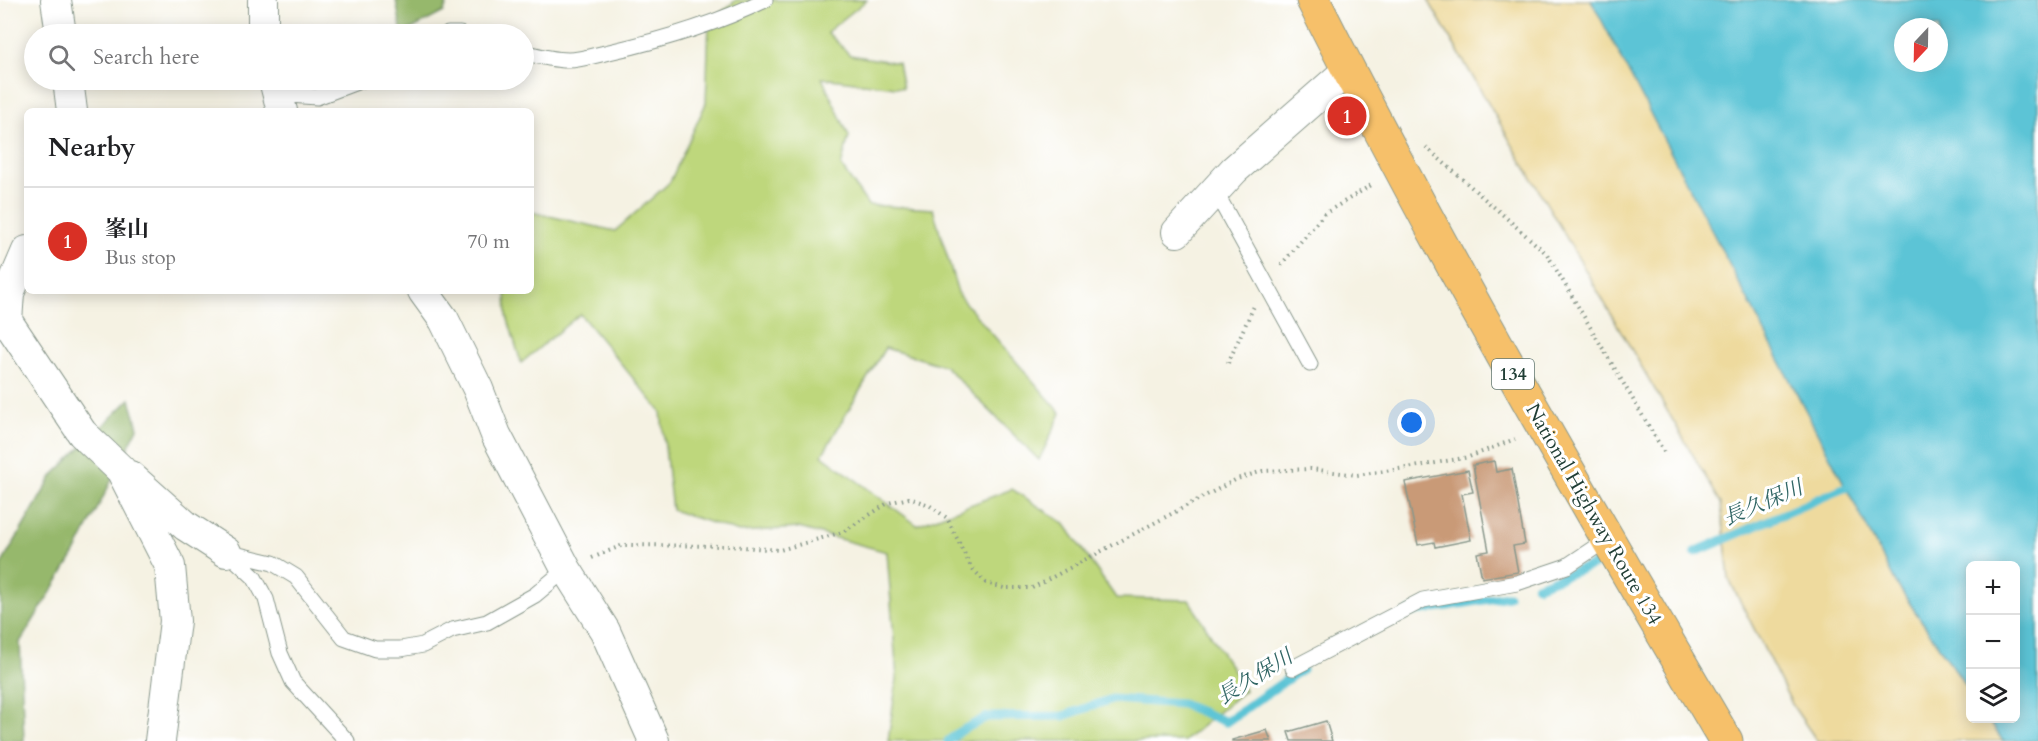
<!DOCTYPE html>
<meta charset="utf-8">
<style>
body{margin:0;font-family:Cardo,"Noto Serif JP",serif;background:#f6f6f6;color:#202124}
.controls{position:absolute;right:18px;bottom:18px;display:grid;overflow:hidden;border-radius:9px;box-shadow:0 3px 15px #0003}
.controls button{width:54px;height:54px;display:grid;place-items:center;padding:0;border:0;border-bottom:2px solid #e0e0e0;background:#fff;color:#202124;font:30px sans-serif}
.compass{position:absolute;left:1894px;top:18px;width:54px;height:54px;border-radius:50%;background:#fff;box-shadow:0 3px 15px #0003;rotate:202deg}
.you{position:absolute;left:1412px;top:423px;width:21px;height:21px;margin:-15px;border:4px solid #fff;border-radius:50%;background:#1a73e8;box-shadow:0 0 0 9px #1a73e833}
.badge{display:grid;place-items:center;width:39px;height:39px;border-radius:50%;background:#d93025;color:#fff;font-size:20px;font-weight:700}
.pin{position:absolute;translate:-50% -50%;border:3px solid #fff;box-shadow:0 2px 6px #0006}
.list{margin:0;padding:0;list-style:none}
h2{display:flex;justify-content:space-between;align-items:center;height:78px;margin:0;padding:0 24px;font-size:26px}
h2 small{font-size:20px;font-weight:400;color:#757577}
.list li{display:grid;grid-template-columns:39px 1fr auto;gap:18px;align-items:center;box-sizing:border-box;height:108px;padding:0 24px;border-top:2px solid #e0e0e0}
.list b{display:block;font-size:22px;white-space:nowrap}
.list p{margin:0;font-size:20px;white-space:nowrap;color:#757577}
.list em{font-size:20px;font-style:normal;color:#757577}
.icon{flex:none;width:33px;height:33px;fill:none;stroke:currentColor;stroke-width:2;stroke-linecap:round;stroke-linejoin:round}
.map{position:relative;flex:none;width:2038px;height:741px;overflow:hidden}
.search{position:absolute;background:#fff;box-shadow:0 3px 15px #0003;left:24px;top:24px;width:510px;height:66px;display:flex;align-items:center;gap:15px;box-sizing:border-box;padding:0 21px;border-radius:33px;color:#757577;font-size:22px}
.panel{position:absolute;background:#fff;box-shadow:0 3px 15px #0003;left:24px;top:108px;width:510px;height:186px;border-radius:9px}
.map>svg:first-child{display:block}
.green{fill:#bed77c;stroke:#6e8a58;stroke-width:1.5}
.forest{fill:#96b86c;stroke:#5a7a50;stroke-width:1.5}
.sand{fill:#eeda9e;stroke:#868c69;stroke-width:1.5}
.water{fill:#5bc4d6;stroke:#3d8085;stroke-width:1.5;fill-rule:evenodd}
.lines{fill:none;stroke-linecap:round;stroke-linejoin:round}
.stream{stroke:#5bc4d6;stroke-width:9}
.building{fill:#c99a77}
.lane-casing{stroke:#8a988c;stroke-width:17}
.street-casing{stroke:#8a988c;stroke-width:32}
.highway-casing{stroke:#8a988c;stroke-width:35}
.path{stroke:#8a988c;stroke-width:4;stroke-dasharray:1.5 4.5;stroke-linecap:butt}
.lane{stroke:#fff;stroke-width:15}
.street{stroke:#fff;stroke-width:30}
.highway{stroke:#f6c06b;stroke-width:33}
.labels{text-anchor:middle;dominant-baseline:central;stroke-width:6;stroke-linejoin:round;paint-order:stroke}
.shield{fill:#fff;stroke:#627771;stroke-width:1.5}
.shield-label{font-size:18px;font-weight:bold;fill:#1f3d34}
.street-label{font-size:20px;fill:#1f3d34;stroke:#fff}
.water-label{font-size:21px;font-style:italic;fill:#316665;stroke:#fff}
</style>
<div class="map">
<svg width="2038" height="741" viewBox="0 0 2038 741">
<rect width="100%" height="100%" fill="#fff"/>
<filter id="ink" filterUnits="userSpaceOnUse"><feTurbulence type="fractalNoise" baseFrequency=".0167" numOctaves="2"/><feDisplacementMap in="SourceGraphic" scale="12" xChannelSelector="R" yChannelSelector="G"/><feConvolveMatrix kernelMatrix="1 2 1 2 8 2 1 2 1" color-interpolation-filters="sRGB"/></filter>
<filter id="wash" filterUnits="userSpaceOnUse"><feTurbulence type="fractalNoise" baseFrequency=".008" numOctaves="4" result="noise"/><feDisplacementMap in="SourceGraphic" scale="24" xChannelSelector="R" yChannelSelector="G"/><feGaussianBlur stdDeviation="1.35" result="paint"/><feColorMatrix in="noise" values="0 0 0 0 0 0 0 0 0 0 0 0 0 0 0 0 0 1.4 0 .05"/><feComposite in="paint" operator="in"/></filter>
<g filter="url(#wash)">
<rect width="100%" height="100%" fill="#f5f2e3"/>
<!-- green -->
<path class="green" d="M736,0H867L827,32L850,55L898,63L903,88L822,78L849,136L841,166L868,205L933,209L959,296L1061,413L1039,460L945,366L885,348L822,455L917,525L1012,489L1064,523L1116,598L1189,600L1245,690L1184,741H888L897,678L887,552L799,528L739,532L672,510L661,412L580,314L521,363L507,316L506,291H531V212L615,231L670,182L706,103L709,23Z"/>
<!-- forest -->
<path class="forest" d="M396,0H448L444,12L402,34Z
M130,399L138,428L75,553L20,642L24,741H0L1,565L53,475Z"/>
<!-- sand -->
<path class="sand" d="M1428,0H1593L1896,583L1970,692V718L1988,719L2003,741H1817L1793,706L1729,579L1721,503Z"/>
<!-- water -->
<path class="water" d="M1591,0H2038V741H2003L1988,719L2016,718V566H1970V692L1896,583ZM1903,27H1939V63H1903Z"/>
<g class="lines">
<!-- stream -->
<path class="stream" d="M1695,552L1846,487
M1537,586L1598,563
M1410,612L1508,596
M948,741L959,732L987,717L1063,716L1112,699L1182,704L1226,722L1302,669"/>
</g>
<g id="blocks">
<!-- building -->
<path class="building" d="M1494,461L1496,472L1512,469L1525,544L1513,546L1518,572L1482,578L1477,553L1489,551L1473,465Z
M1468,470L1473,492L1462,494L1471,540L1435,547L1434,542L1418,545L1405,482Z
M1326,721L1332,741H1291L1288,732Z
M1267,730L1271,741H1232V740Z"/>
</g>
</g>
<g filter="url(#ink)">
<use href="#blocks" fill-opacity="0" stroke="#8a988c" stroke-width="1.5"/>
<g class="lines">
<defs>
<path id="lane" d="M448,34H460
M524,52C538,56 553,60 568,60C581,60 596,55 609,52C662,40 716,24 765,0
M285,82L289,95L317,97L362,80
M1215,191L1310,364
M226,552L273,563L296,577L344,638L375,649H401L423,645L452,630L487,622L535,595L566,569
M228,553L254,577L266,599L280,653L293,682L347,741
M1293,668L1423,600L1517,583L1567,566L1606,540"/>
<path id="street" d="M56,0L61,34
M263,34V0
M68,80L72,111
M274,80L282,111
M1177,232L1234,170L1348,70
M27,251L9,293L7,321L82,433L121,470L170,566L175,621L160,741
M423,291L444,320L478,389L496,435L566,569L605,631L654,741
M130,476L186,526L226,552"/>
<path id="highway" d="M1313,0C1440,253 1582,497 1726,741"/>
</defs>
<!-- lane casing -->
<use href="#lane" class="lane-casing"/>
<!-- street casing -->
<use href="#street" class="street-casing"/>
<!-- highway casing -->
<use href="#highway" class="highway-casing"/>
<!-- path -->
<path class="path" d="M1426,147L1547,254L1664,452
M1281,265L1324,214L1373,184
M1228,363L1254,306
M592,558L623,545L730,546L780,550L843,532L888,503L909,498L929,505L947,518L971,567L986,583L1004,588H1032L1237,479L1263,471L1311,469L1357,475L1413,467L1469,457L1515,439"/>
<!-- lane -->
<use href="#lane" class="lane"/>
<!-- street -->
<use href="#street" class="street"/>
<!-- highway -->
<use href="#highway" class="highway"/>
</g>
</g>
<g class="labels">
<!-- shield labels -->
<rect class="shield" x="1492" y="359" width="42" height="30" rx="4.5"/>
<g class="shield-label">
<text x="1513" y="374">134</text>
</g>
<!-- street labels -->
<g class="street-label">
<text transform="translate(1594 514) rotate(60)">National Highway Route 134</text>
</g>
<!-- water labels -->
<g class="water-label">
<text transform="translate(1763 503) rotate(-23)">長久保川</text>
<text transform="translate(1255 677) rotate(-32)">長久保川</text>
</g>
</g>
</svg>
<div class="controls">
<button>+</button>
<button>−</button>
<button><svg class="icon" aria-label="layers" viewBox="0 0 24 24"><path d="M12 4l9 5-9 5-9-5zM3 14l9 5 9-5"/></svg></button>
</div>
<svg class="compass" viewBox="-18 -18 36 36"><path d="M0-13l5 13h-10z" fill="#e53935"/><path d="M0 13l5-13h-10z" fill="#757577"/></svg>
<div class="you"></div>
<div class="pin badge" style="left:1347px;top:116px">1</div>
<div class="search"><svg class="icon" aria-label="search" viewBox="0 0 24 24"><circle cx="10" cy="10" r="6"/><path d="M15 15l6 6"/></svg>Search here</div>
<section class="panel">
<h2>Nearby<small></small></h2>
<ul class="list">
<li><span class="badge">1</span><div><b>峯山</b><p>Bus stop</p></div><em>70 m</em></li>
</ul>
</section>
</div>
